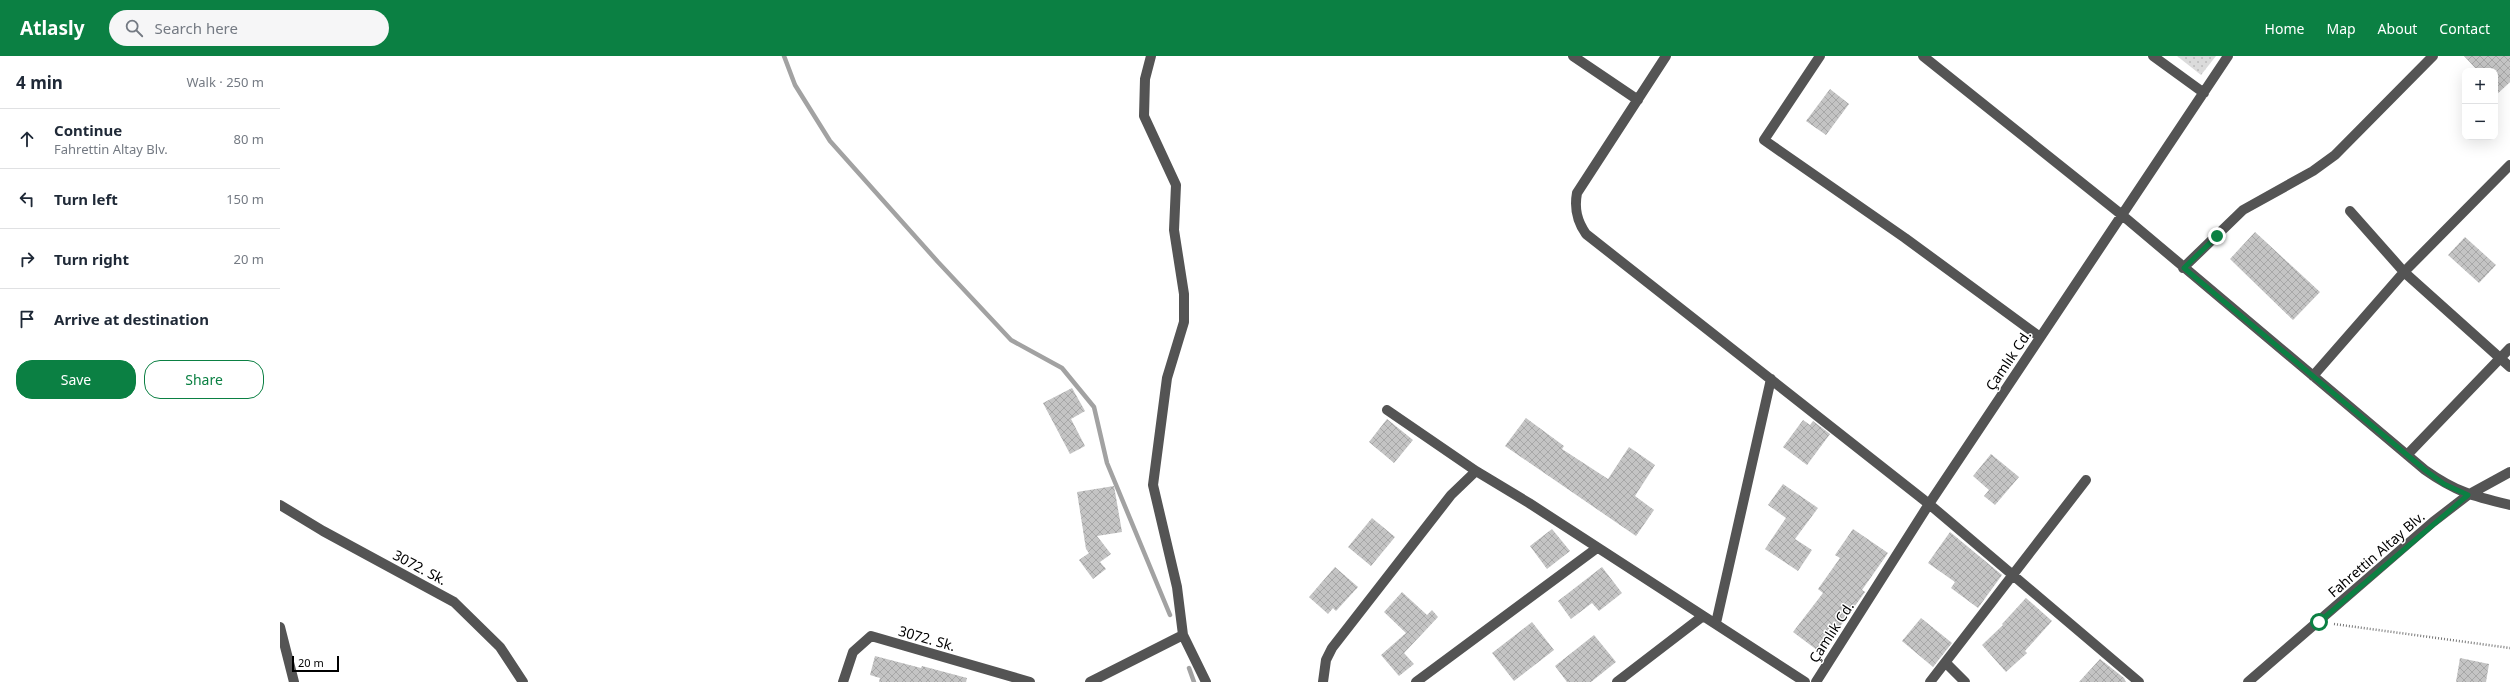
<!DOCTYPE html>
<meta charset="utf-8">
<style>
body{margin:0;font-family:"Noto Sans",sans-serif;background:#f6f6f7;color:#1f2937}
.controls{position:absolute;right:12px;top:12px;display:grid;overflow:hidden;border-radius:8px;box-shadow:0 4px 16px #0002}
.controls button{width:36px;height:36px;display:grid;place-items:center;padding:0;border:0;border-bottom:1px solid #e0e1e3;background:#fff;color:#1f2937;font:20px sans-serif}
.scale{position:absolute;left:12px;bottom:10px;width:47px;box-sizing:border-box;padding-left:4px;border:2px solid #000;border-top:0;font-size:11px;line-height:14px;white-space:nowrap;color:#000;-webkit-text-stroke:3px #fff;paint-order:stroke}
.stop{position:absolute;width:12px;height:12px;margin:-9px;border:3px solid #0b8043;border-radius:50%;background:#fff}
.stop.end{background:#0b8043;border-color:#fff;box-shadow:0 1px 4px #0008}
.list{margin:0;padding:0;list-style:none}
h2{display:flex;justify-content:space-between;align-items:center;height:52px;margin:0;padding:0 16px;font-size:17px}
h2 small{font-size:13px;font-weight:400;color:#747a83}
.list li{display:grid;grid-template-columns:26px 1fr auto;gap:12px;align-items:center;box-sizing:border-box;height:60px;padding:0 16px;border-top:1px solid #e0e1e3}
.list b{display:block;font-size:15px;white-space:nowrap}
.list p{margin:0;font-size:13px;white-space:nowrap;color:#747a83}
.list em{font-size:13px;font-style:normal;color:#747a83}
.actions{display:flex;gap:8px;padding:12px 16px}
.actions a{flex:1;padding:9px 0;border:1px solid #0b8043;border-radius:16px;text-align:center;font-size:14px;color:#0b8043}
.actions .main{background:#0b8043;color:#fff}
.icon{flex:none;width:22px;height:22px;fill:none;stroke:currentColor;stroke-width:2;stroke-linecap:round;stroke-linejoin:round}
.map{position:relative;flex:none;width:2230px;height:626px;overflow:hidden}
header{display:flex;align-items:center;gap:24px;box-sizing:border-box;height:56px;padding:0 20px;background:#0b8043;color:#fff}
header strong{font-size:19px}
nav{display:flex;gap:22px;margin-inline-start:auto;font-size:14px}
.search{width:280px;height:36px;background:#f6f6f7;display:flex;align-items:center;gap:10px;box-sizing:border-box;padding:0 14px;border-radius:22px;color:#747a83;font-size:15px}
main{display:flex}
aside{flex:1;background:#fff}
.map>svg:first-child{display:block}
.park{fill:url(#park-dots)}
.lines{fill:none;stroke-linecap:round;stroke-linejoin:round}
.stream{stroke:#a2a2a2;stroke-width:4.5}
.building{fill:url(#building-cross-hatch)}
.path{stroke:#767676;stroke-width:2.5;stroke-dasharray:1 2;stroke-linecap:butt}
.minor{stroke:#545454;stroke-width:10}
.route{stroke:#0b8043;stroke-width:5}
.labels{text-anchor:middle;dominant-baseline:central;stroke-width:3;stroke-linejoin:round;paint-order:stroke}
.street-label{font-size:14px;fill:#000;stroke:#fff}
</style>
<header>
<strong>Atlasly</strong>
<div class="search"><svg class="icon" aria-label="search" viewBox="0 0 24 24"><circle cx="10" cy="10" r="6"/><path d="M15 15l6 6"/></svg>Search here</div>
<nav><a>Home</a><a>Map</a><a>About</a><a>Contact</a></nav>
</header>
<main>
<aside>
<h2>4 min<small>Walk · 250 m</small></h2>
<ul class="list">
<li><svg class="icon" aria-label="ahead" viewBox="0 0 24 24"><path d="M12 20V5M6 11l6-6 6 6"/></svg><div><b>Continue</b><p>Fahrettin Altay Blv.</p></div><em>80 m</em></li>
<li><svg class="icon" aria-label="left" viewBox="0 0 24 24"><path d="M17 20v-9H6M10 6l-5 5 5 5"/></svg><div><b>Turn left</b></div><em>150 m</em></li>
<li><svg class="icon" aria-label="right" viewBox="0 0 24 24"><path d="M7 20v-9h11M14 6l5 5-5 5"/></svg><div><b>Turn right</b></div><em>20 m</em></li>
<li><svg class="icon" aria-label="arrive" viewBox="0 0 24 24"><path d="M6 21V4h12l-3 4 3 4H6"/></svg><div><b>Arrive at destination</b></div></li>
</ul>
<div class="actions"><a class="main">Save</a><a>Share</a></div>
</aside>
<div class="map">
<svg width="2230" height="626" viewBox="0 0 2230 626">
<defs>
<pattern id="park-dots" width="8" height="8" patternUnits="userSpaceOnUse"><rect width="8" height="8" fill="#dbdbdb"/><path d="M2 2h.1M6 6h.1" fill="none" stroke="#bababa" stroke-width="1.8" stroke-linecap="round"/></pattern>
<pattern id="building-cross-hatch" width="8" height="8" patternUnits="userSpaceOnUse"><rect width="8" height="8" fill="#c4c4c4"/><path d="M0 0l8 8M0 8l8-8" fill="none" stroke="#a7a7a7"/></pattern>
</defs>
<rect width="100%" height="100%" fill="#fff"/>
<!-- park -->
<path class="park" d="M1897,0H1936L1921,19Z"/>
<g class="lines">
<!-- stream -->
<path class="stream" d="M504,0L515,29L550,85L658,206L731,284L782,312L814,351L827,407L890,559
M909,612L914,626"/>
</g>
<!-- building -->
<path class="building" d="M2184,0H2230V26L2215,40V15H2198Z
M1550,33L1569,48L1546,79L1526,65Z
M1975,176L2040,236L2013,264L1950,203Z
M2185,181L2216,209L2199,227L2168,199Z
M792,332L805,355L791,363L805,390L790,398L763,347Z
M1246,362L1284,390L1282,393L1328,423L1349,391L1375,409L1355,440L1374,454L1356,480L1225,390Z
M1107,363L1133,384L1114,407L1089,386Z
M1523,364L1530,369L1533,365L1550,378L1527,409L1503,391Z
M1711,398L1739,421L1715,449L1704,440L1709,434L1693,420Z
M1503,428L1538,452L1515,483L1532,494L1518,515L1485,493L1506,462L1488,449Z
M834,430L842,476L817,480L831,498L820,506L826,513L813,523L799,504L809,497L806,493L797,436Z
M1092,462L1115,481L1091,510L1068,491Z
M1272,473L1290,495L1267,513L1250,490Z
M1573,473L1608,497L1582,534L1585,536L1541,597L1513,576L1543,537L1538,533L1560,502L1555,499Z
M1670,476L1722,519L1698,552L1671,532L1675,526L1648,507Z
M1055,511L1078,531L1056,555L1053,552L1048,558L1029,541Z
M1322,511L1342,537L1319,555L1312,547L1291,563L1278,545Z
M1122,536L1147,559L1152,554L1158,561L1124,597L1134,608L1119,620L1101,599L1126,577L1104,556Z
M1746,542L1772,565L1745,595L1747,597L1726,616L1702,589L1723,569L1722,568Z
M1641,562L1672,587L1653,611L1622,585Z
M1252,566L1274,594L1234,625L1212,597Z
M1314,579L1336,606L1311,626H1287L1275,610Z
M595,600L641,612L642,610L687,622L686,626H599L600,622L590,619Z
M2180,602L2209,608L2206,626H2176Z
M1820,603L1844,622L1846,626H1799Z"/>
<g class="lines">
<!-- path -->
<path class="path" d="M2054,568L2230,592"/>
<!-- minor -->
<path class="minor" d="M871,0L865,23L864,60L896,129L894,174L904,238V266L887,322L873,429L897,531L903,579L926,626
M1293,0L1358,44
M1386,0L1297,137C1294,153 1297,165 1306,178L1649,448L1859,626
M1540,0L1484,84L1625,182L1760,281
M1643,0L1842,159L2145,414C2176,436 2193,440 2230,449
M1873,0L1924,37
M2070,155L2124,216L2230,311
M1903,212L1963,154L2033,115L2055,99L2153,0
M2033,320L2124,216L2230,109
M1107,354L1196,415
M2127,399L2230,292
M0,449L43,475L174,546L220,591L243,626
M1436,567L1491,323
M0,571L14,626
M1666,607L1685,626
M563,626L573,596L591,580L750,626
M810,626L903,579
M1043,626L1046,604L1052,592L1171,439L1196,415L1249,447L1525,626
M1136,626L1317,492
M1337,626L1423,560
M1536,626L1649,448L1948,0
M1650,626L1806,424
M1968,626L2153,466L2188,439L2230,416"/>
</g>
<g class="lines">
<!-- route -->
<path class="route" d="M1937,180L1904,212L2145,414L2164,428L2188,439L2039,566"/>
</g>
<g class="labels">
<!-- street labels -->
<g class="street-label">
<text transform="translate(1728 304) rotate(-56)">Çamlık Cd.</text>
<text transform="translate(2096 498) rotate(-41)">Fahrettin Altay Blv.</text>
<text transform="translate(140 511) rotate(28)">3072. Sk.</text>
<text transform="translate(1551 576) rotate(-57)">Çamlık Cd.</text>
<text transform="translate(647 582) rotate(16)">3072. Sk.</text>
</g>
</g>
</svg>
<div class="controls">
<button>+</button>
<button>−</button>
</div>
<div class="scale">20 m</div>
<div class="stop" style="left:2039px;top:566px"></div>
<div class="stop end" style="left:1937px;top:180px"></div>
</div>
</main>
